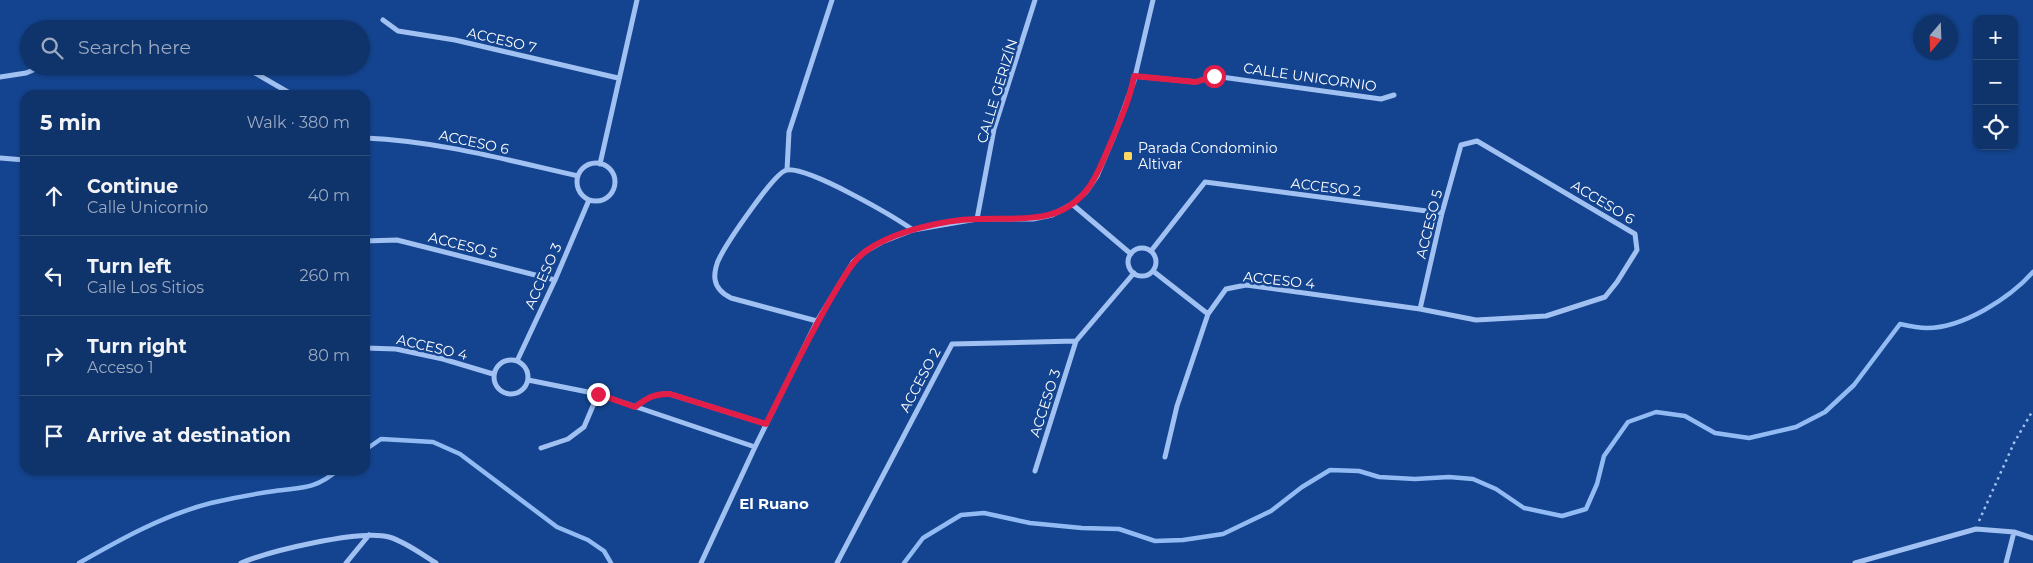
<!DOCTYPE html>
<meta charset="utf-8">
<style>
body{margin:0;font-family:Montserrat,sans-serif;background:#1d3f73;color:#f1f3f6}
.controls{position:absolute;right:15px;top:15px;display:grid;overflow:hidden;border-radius:10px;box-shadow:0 1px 4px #0004}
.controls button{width:45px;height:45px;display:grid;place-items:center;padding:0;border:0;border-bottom:1px solid #2f4e7e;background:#0f336b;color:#f1f3f6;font:25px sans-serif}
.compass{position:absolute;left:1913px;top:15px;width:45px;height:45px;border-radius:50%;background:#0f336b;box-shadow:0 1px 4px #0004;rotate:199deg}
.stop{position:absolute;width:15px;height:15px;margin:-11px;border:4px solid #e11d48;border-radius:50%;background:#fff}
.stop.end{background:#e11d48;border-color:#fff;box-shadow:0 1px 5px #0008}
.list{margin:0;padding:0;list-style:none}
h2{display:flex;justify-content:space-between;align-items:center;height:65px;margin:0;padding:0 20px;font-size:21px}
h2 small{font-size:16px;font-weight:400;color:#9baac1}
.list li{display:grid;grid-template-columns:32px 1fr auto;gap:15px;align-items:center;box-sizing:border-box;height:80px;padding:0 20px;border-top:1px solid #2f4e7e}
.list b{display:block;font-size:19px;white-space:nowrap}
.list p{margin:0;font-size:16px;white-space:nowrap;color:#9baac1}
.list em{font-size:16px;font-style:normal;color:#9baac1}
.icon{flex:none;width:28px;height:28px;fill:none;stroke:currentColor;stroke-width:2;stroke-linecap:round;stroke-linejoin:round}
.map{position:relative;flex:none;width:2033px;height:563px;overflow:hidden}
.search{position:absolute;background:#0f336b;box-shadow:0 1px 4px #0004;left:20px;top:20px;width:350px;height:55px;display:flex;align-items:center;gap:12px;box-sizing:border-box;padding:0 18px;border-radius:28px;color:#9baac1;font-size:19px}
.panel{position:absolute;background:#0f336b;box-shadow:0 1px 4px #0004;left:20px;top:90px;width:350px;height:385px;border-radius:15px}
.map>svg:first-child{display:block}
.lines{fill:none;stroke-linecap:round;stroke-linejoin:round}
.stream{stroke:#92bbf4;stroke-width:4.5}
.path{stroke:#a0c1f1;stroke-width:2.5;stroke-dasharray:2.5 4;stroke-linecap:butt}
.minor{stroke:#a0c1f1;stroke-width:5}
.route{stroke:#e11d48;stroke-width:6}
.poi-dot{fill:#ffd860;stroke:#14448f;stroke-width:2}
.labels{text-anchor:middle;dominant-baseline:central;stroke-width:5;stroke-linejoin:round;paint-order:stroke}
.street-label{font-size:14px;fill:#fff;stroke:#14448f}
.poi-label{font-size:14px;fill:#fff;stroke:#14448f;text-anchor:start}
.neighbourhood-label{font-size:15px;font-weight:bold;fill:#fff;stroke:#14448f}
</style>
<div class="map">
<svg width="2033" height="563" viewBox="0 0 2033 563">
<rect width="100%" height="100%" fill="#14448f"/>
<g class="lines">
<!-- stream -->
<path class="stream" d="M365,450L381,439L433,442L460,454L557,527L588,540L604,551L611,563
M79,563C121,539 164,515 211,503C232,498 254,494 275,491C303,487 314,490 338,470
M904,563L923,538L961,515L984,513L1030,523L1082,528L1119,529L1155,541L1183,540L1223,534L1271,511L1302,487L1330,470L1359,471L1379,477L1415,479L1449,477L1473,479L1496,489L1524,508L1562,516L1586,509L1597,484L1604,456L1628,422L1656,412L1685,416L1715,433L1749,438L1796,427L1825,412L1854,385L1900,324C1909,326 1918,328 1927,328C1963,328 2010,298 2033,272"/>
<!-- path -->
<path class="path" d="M1979,521L2014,443L2033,410"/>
<!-- minor -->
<path class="minor" d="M383,20L398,31L455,40L618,78
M243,66L293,95
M1134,76L1196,82L1214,76L1381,99L1394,95
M0,77L26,73L43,66
M365,138C438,141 507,160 578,176
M0,158L25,160
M577 182a19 19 0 1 1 38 0a19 19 0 1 1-38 0Z
M600,164L637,0
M787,170L789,132L832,0
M1072,204L1131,254
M977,219L994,129L1035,0
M365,241L397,240L555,280
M1128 262a14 14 0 1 1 28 0a14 14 0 1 1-28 0Z
M1151,251L1205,182L1442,213
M1153,271L1208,314
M817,321L731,298C723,294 716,288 715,279C714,272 717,262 720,257C727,243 775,171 787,170C809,167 893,216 913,230
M365,348L396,349L443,359L493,374
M494 377a17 17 0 1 1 34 0a17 17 0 1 1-34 0Z
M517,361L555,280L589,200
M528,380L598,394L755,447
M635,407C647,398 655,393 670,394L766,424
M541,448L568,439L584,427L598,394
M1165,457L1177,406L1208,314L1226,289L1246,285L1420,309L1476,320L1546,316L1605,297L1617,282L1637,250L1635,234L1477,141L1461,145L1442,213L1420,309
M1035,471L1076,341
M241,563C270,551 360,529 389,537C406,542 421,554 436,563
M346,563L369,535
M701,563L755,447L817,321L853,262L866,251L882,242L913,230L977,219H1033L1052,215L1072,204L1086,192L1097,176L1114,136L1134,81L1153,0
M837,563L952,344L1076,341L1134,273
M1855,563L1976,529L2014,532L2033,538
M2006,563L2014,532"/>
</g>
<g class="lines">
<!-- route -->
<path class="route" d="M598,394L635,407C647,398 655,393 670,394L766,424C789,379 810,333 836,290C845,276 852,261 866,251C894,231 943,220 977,219C1017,217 1057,226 1086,191C1097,178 1102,162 1109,147C1118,125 1130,100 1134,76L1196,82L1214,76"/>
</g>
<!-- markers -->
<rect class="poi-dot" x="1123" y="151" width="10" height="10" rx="2.5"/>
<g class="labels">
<!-- street labels -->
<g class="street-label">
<text transform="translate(502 40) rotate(13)">ACCESO 7</text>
<text transform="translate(1310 77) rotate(8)">CALLE UNICORNIO</text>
<text transform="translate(997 91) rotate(-73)">CALLE GERIZÍN</text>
<text transform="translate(474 142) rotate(12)">ACCESO 6</text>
<text transform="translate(1326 187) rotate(7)">ACCESO 2</text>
<text transform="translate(1603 202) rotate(31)">ACCESO 6</text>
<text transform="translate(1429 224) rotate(-76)">ACCESO 5</text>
<text transform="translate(463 245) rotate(14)">ACCESO 5</text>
<text transform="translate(543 276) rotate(-66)">ACCESO 3</text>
<text transform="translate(1279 280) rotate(6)">ACCESO 4</text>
<text transform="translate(432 347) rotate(13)">ACCESO 4</text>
<text transform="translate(920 380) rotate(-62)">ACCESO 2</text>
<text transform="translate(1045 403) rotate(-72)">ACCESO 3</text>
</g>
<!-- poi labels -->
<g class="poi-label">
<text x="1138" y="148">Parada Condominio<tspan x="1138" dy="16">Altivar</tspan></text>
</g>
<!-- neighbourhood labels -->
<g class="neighbourhood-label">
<text x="774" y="503">El Ruano</text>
</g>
</g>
</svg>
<div class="controls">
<button>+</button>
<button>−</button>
<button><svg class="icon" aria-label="locate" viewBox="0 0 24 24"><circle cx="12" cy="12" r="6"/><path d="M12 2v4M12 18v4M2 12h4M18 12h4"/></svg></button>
</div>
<svg class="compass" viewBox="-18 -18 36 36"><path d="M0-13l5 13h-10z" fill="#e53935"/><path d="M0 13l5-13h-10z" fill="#9baac1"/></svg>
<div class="stop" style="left:1214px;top:76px"></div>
<div class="stop end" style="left:598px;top:394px"></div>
<div class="search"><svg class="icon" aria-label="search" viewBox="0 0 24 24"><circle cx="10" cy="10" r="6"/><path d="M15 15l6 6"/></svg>Search here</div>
<section class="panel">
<h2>5 min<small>Walk · 380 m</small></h2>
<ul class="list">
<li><svg class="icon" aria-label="ahead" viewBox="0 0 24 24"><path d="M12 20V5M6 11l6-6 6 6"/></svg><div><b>Continue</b><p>Calle Unicornio</p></div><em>40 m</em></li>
<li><svg class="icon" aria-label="left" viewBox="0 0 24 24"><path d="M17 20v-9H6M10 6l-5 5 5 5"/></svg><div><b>Turn left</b><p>Calle Los Sitios</p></div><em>260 m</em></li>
<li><svg class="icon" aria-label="right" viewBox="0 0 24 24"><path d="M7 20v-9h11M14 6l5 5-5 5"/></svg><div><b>Turn right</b><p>Acceso 1</p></div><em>80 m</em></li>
<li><svg class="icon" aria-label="arrive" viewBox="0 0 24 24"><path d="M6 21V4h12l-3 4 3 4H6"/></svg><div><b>Arrive at destination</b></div></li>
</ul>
</section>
</div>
